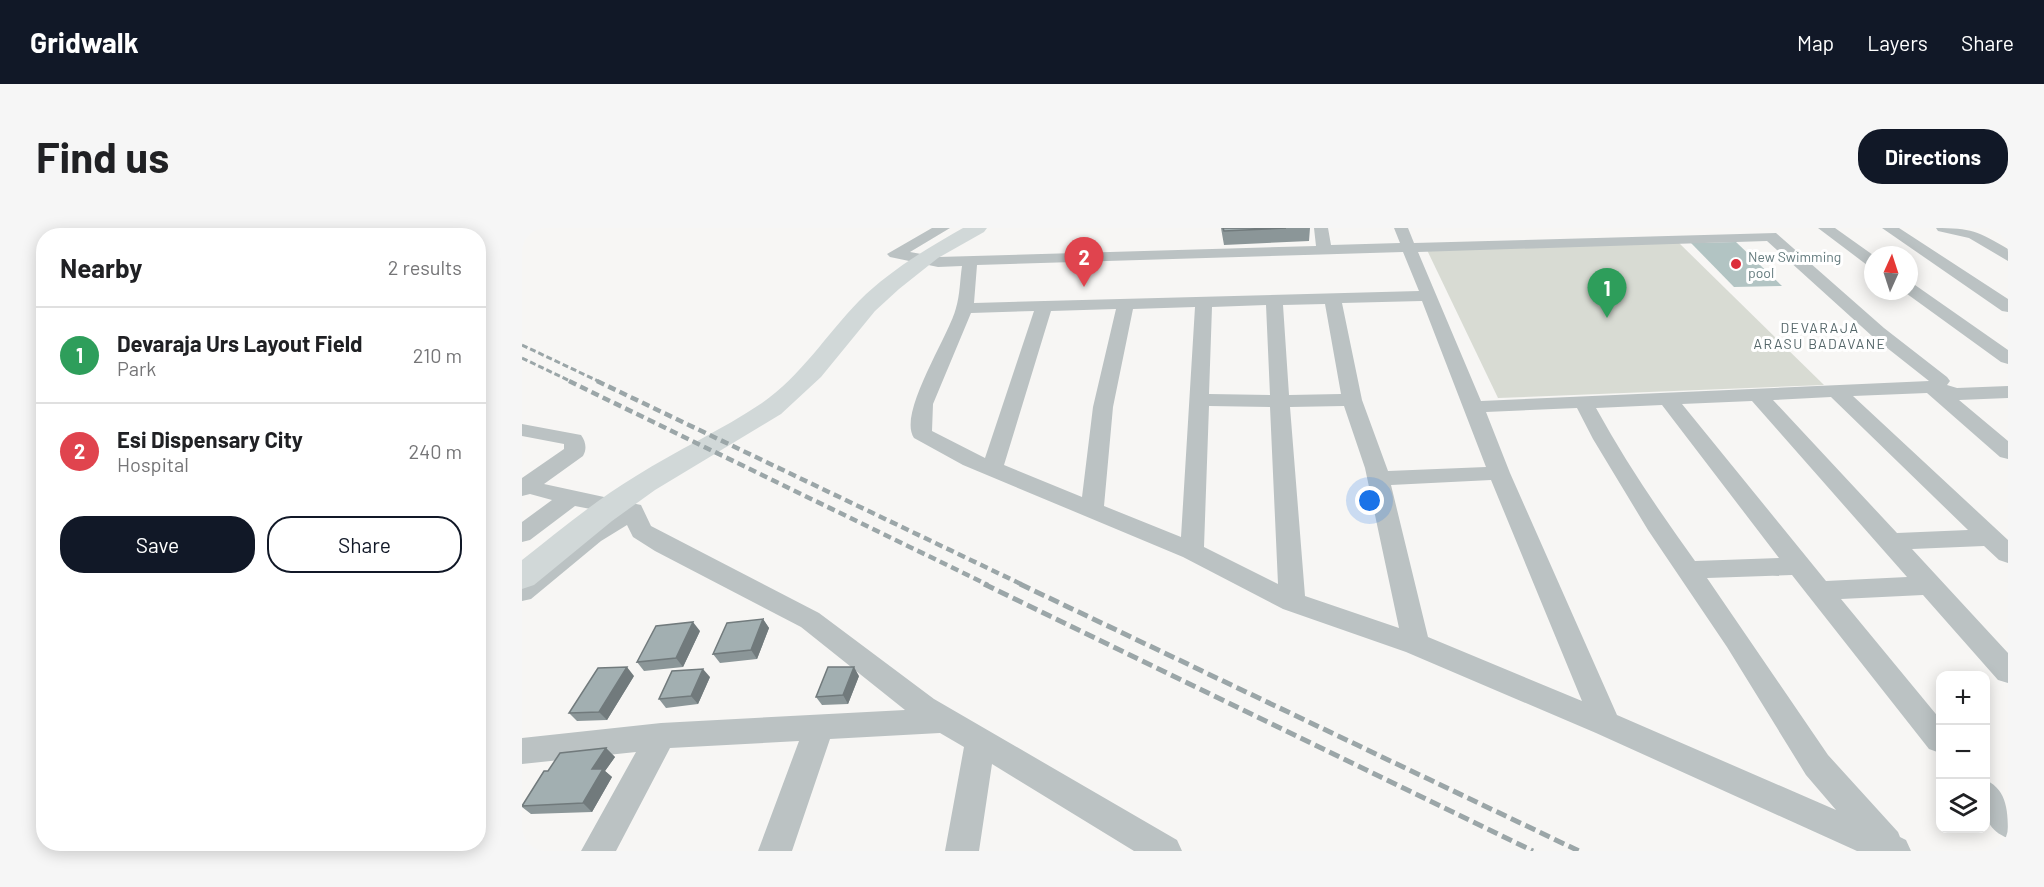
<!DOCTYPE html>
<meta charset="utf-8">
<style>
body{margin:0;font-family:Barlow,sans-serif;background:#f6f6f6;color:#202124}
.controls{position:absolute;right:18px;bottom:18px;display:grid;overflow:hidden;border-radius:12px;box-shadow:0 3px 15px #0003}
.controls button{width:54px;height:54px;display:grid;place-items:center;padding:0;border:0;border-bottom:2px solid #e0e0e0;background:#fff;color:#202124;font:30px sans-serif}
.compass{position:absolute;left:1342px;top:18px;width:54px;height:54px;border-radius:50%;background:#fff;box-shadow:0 3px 15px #0003;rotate:3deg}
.you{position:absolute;left:848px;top:273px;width:21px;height:21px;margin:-15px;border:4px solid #fff;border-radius:50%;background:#1a73e8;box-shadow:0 0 0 9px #1a73e833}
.badge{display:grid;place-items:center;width:39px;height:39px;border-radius:50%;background:#111827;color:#fff;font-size:20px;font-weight:700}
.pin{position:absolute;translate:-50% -50px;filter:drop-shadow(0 2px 3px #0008)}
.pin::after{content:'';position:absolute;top:32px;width:21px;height:18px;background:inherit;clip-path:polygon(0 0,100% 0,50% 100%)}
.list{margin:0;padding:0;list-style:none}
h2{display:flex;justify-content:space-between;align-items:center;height:78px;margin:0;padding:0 24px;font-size:26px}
h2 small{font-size:20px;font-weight:400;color:#757577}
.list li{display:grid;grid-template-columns:39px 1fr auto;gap:18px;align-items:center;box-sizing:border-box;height:96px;padding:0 24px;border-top:2px solid #e0e0e0}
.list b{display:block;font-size:22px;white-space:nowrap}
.list p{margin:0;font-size:20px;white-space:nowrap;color:#757577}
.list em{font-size:20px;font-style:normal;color:#757577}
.actions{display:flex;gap:12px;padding:18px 24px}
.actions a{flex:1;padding:14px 0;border:2px solid #111827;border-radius:24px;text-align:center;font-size:21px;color:#111827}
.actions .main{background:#111827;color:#fff}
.icon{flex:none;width:33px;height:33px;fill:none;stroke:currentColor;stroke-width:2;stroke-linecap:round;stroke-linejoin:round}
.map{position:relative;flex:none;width:1486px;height:623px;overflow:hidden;border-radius:24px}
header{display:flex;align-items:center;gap:36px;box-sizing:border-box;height:84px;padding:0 30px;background:#111827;color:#fff}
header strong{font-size:28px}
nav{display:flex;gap:33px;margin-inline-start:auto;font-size:21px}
.intro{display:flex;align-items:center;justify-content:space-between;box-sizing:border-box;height:144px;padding:0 36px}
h1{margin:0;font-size:42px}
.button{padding:15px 27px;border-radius:24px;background:#111827;color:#fff;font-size:21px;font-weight:700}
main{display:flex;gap:36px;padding:0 36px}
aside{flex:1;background:#fff;border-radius:24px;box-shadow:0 3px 15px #0003}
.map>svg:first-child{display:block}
.green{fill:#d8dbd3}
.water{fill:#b2c4c3}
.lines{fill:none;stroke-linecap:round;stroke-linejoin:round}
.minor{fill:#bbc2c3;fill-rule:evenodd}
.major{fill:#d1d8d8;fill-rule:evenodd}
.rail-far2{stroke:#9ba6a8;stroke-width:3;stroke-dasharray:6 3;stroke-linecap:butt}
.rail-far1{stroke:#9ba6a8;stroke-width:4.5;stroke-dasharray:8 4.5;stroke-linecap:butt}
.rail{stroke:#9ba6a8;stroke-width:5;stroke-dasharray:11 5;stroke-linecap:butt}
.wall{fill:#8b9698}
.shaded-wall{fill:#717a7c}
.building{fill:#a2afb1;stroke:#717a7c;stroke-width:1.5}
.poi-dot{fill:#dc2e3a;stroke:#fff;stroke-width:2}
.labels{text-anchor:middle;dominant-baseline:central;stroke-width:6;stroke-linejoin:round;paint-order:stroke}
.far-poi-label{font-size:14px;fill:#637a7d;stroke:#fff;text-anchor:start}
.far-neighbourhood-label{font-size:14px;letter-spacing:1.5px;fill:#546669;stroke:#fff}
</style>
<header>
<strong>Gridwalk</strong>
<nav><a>Map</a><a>Layers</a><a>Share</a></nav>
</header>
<div class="intro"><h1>Find us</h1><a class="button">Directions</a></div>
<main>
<aside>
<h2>Nearby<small>2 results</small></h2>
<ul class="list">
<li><span class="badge" style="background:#2e9e5b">1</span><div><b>Devaraja Urs Layout Field</b><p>Park</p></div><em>210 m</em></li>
<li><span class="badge" style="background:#e0444e">2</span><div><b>Esi Dispensary City</b><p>Hospital</p></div><em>240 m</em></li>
</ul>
<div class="actions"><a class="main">Save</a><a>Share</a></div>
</aside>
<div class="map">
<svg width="1486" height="623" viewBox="0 0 1486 623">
<rect width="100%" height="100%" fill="#f7f6f4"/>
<!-- green -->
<path class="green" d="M1156,14L1302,157L976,170L905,22Z"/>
<!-- water -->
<path class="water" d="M1214,14L1260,58L1212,59L1169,15Z"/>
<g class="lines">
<!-- minor -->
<path class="minor" d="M410,0H428L388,24L416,29L794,18L792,0H806L809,17L878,15L872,0H886L892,15L1254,5L1362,100L1425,149L1428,153L1425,157L1435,160L1486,158V170L1437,172L1486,213V231L1478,229L1405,165L1331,168L1486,312V335L1477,332L1462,318L1390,321L1486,425V455L1476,452L1401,367L1319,371L1418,491V525L1407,521L1270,347L1185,350L1306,527L1376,604L1378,609L1384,612L1389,623H1335L1074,505L884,424L761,381L661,329L441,237L392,210C375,186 427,108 434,80C438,67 438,51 440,38L416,39L368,29L365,26ZM1245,13L1350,108L1407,153L959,173L896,24ZM881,24L897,63L452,75L455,37ZM900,73L964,239L866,243L840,172L820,75ZM803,76L819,166L767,167L761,77ZM744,77L748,167L687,166L690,79ZM673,79L659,309L582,278L591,179L611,81ZM594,81L571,179L560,269L482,237L529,83ZM512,83L463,230L410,203L411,176L449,85ZM1309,169L1446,302L1375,305L1251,172ZM1230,173L1385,349L1304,353L1160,176ZM1140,177L1257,330L1173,333C1137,283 1103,233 1074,180ZM687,178L748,179L756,356L682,319ZM822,178L843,240L877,400L783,368L768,179ZM1055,180L1071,211L1126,302L1205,419L1284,547L1314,582L1095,487L988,245L964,184ZM969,252L1060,473L906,409L869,257Z
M1296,0H1313L1351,27V39L1345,37Z
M1360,0H1377L1486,71V84L1480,83Z
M1414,0C1449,0 1456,3 1486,21V33L1447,10L1416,3Z
M1387,55L1393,57L1486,122V136L1479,134L1381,63H1387Z
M0,196L59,207C64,214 65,221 61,228L22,256L119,277L129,298L297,385L412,471L655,612L660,623H612L470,536L457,623H423L442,519L418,505L308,511L270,623H236L277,513L148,520L94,623H59L114,524L0,536V510L139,495L383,482L279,399L133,323L111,309L105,297L79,313L9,371L0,373V350L63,301L89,285L53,278L8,312L0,314V294L30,272L8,266L0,268V250L42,221V216L0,208Z
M1464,552C1486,563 1486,584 1486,610C1459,600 1461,577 1464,552Z"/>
<!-- major -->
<path class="major" d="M441,0H465L462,4L416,30L377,61L353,83L299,149L259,186L133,262L90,293L12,357L0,361V332C37,303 74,272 114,248C155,222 200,202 240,175C279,148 304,107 337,73C367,43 404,21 441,0Z"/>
<!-- rail-far2 -->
<path class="rail-far2" d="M0,117L78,154
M0,130L50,154"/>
<!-- rail-far1 -->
<path class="rail-far1" d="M47,153L466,357
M75,153L501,357"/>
<!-- rail -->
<path class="rail" d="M462,356L1011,623
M498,356L1057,623"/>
</g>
<!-- wall -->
<path class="wall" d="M699,0H788L787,13L702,17Z
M241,391L247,400L235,431L198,435L191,426Z
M178,403L161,439L122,443L115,434Z
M112,448L85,492L55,493L47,485Z
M337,448L326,476L300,477L294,469Z
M188,449L176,476L144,480L137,471Z
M84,520L93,529L83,543L90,549L70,584L9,586L0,579V577Z"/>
<!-- shaded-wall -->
<path class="shaded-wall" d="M241,391L247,400L235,431L229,422Z
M171,394L178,403L161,439L154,430Z
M105,439L112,448L85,492L77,484Z
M332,439L337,448L326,476L321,467Z
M181,441L188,449L176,476L169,468Z
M84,520L93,529L83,543L90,549L70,584L61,575L70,541Z"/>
<!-- building -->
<path class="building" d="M701,0H764L702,3Z
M241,391L229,422L191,426L205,395Z
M171,394L154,430L115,434L134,398Z
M105,439L77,484L47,485L76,440Z
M306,439H332L321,467L294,469Z
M181,441L169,468L137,471L150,443Z
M84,520L70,541H81L61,575L0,578L22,543H26L38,525Z"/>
<!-- markers -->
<circle class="poi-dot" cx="1214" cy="36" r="6"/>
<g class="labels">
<!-- far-poi labels -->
<g class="far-poi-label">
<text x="1226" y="28">New Swimming<tspan x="1226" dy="16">pool</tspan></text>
</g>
<!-- far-neighbourhood labels -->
<g class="far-neighbourhood-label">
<text x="1298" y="99">DEVARAJA<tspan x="1298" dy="16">ARASU BADAVANE</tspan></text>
</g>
</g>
</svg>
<div class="controls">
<button>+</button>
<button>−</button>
<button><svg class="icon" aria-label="layers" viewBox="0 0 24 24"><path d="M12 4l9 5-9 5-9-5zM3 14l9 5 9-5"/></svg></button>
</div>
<svg class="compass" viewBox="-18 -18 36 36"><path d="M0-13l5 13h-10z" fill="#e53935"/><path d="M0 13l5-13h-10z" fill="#757577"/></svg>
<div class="you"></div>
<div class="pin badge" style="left:1085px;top:90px;background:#2e9e5b">1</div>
<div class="pin badge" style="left:562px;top:59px;background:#e0444e">2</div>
</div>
</main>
